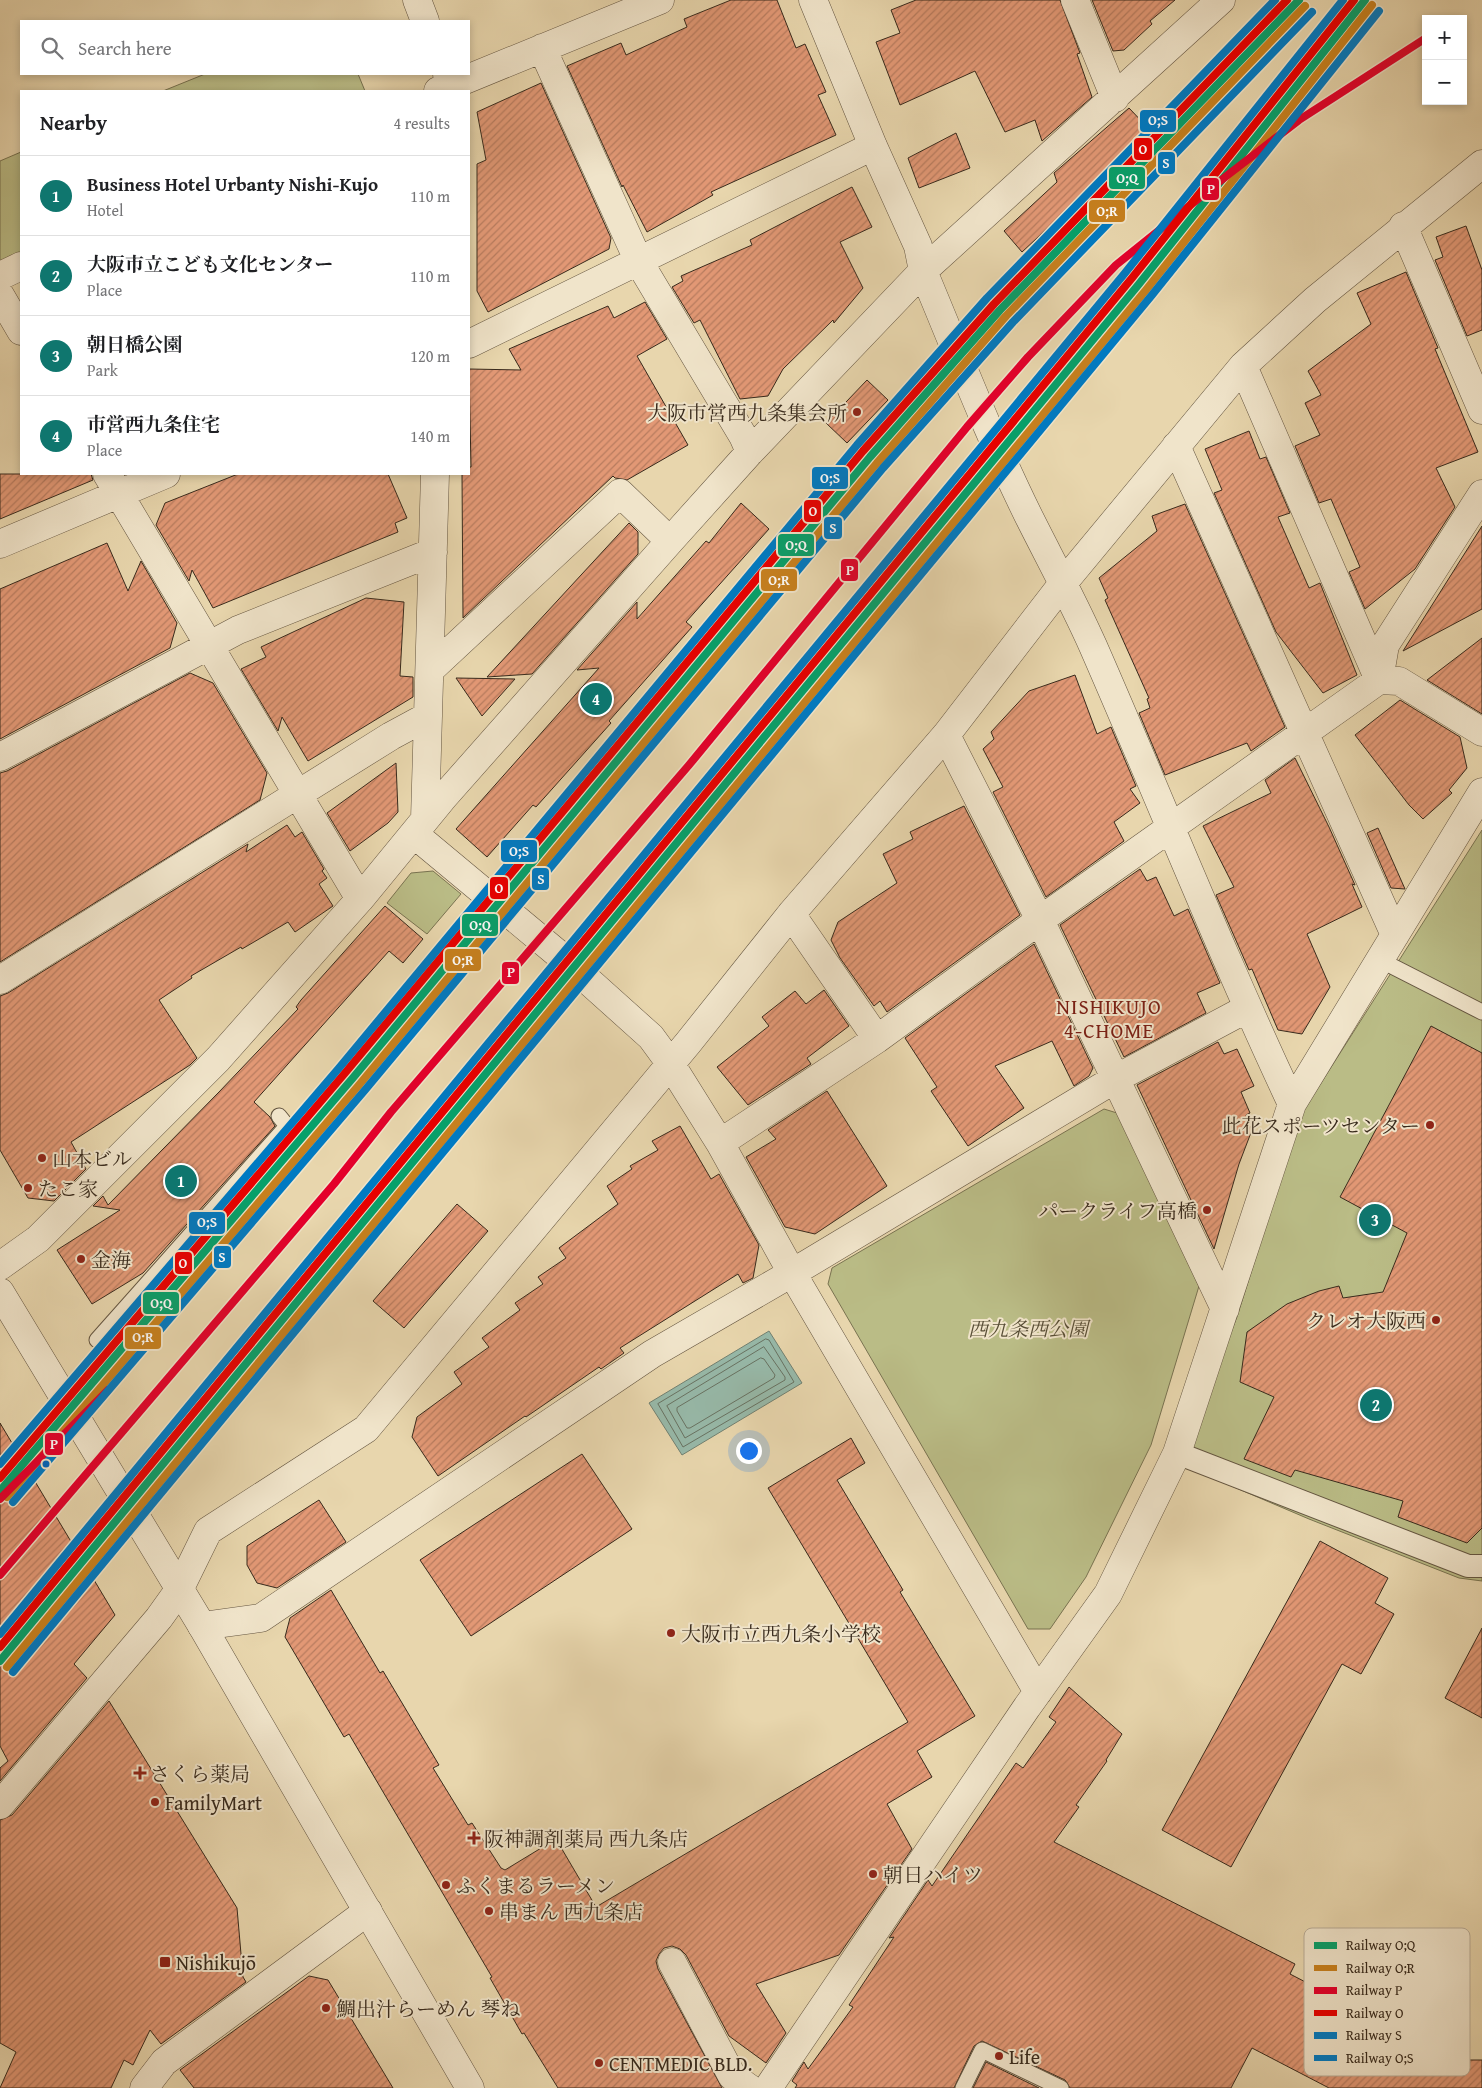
<!DOCTYPE html>
<meta charset="utf-8">
<style>
body{margin:0;font-family:"Gentium Book Plus","Noto Serif JP",serif;background:#f6f6f6;color:#202124}
.controls{position:absolute;right:15px;top:15px;display:grid;overflow:hidden;border-radius:0px;box-shadow:0 2px 8px #0003}
.controls button{width:45px;height:45px;display:grid;place-items:center;padding:0;border:0;border-bottom:1px solid #e0e0e0;background:#fff;color:#202124;font:25px sans-serif}
.you{position:absolute;left:748px;top:1450px;width:18px;height:18px;margin:-12px;border:4px solid #fff;border-radius:50%;background:#1a73e8;box-shadow:0 0 0 8px #1a73e833}
.badge{display:grid;place-items:center;width:32px;height:32px;border-radius:50%;background:#0f766e;color:#fff;font-size:16px;font-weight:700}
.pin{position:absolute;translate:-50% -50%;border:2px solid #fff;box-shadow:0 1px 5px #0006}
.list{margin:0;padding:0;list-style:none}
h2{display:flex;justify-content:space-between;align-items:center;height:65px;margin:0;padding:0 20px;font-size:21px}
h2 small{font-size:16px;font-weight:400;color:#757577}
.list li{display:grid;grid-template-columns:32px 1fr auto;gap:15px;align-items:center;box-sizing:border-box;height:80px;padding:0 20px;border-top:1px solid #e0e0e0}
.list b{display:block;font-size:19px;white-space:nowrap}
.list p{margin:0;font-size:16px;white-space:nowrap;color:#757577}
.list em{font-size:16px;font-style:normal;color:#757577}
.icon{flex:none;width:28px;height:28px;fill:none;stroke:currentColor;stroke-width:2;stroke-linecap:round;stroke-linejoin:round}
.map{position:relative;flex:none;width:1482px;height:2088px;overflow:hidden}
.search{position:absolute;background:#fff;box-shadow:0 2px 8px #0003;left:20px;top:20px;width:450px;height:55px;display:flex;align-items:center;gap:12px;box-sizing:border-box;padding:0 18px;border-radius:0px;color:#757577;font-size:19px}
.panel{position:absolute;background:#fff;box-shadow:0 2px 8px #0003;left:20px;top:90px;width:450px;height:385px;border-radius:0px}
.map>svg:first-child{display:block}
.green{fill:#babc86;stroke:#797351}
.water{fill:#97b9a9;stroke:#718071}
.lines{fill:none;stroke-linecap:round;stroke-linejoin:round}
.shore{stroke:#687262;stroke-width:1}
.building{fill:url(#building-hatch);stroke:#382a1c}
.service-casing{stroke:#645540;stroke-width:17}
.pedestrian-casing{stroke:#645540;stroke-width:24}
.minor-casing{stroke:#645540;stroke-width:29}
.tertiary-casing{stroke:#645540;stroke-width:29}
.service{stroke:#f0e4ca;stroke-width:15}
.pedestrian{stroke:#f0e4ca;stroke-width:22}
.minor{stroke:#f0e4ca;stroke-width:28}
.tertiary{stroke:#f0e4ca;stroke-width:28}
.rail-1-casing{stroke:#f0e4ca;stroke-width:11}
.rail-2-casing{stroke:#f0e4ca;stroke-width:11}
.rail-3-casing{stroke:#f0e4ca;stroke-width:11}
.rail-4-casing{stroke:#f0e4ca;stroke-width:11}
.rail-5-casing{stroke:#f0e4ca;stroke-width:11}
.rail-6-casing{stroke:#f0e4ca;stroke-width:11}
.rail-1{stroke:#07a06a;stroke-width:8}
.rail-2{stroke:#c7801e;stroke-width:8}
.rail-3{stroke:#e4002b;stroke-width:8}
.rail-4{stroke:#e80000;stroke-width:8}
.rail-5{stroke:#007ac2;stroke-width:8}
.rail-6{stroke:#007ac2;stroke-width:8}
.poi-dot{fill:#8f2418;stroke:#f0e4ca;stroke-width:2}
.bus-dot{fill:#0065bd;stroke:#f0e4ca;stroke-width:2}
.labels{text-anchor:middle;dominant-baseline:central;stroke-width:4;stroke-linejoin:round;paint-order:stroke}
.poi-label{font-size:20px;fill:#382a1c;stroke:#f0e4ca;text-anchor:start}
.park-label{font-size:20px;font-style:italic;fill:#584e36;stroke:#f0e4ca}
.neighbourhood-label{font-size:21px;letter-spacing:1px;fill:#7a1f14;stroke:#f0e4ca}
.key{fill:#f0e4ca;stroke:#b9ac96;stroke-width:1}
.key-label{font-size:14px;fill:#382a1c}
.line-badge{stroke:#f0e4ca;stroke-width:2}
.badge-label{font-size:14px;text-anchor:middle;font-weight:bold;fill:#fff}
</style>
<div class="map">
<svg width="1482" height="2088" viewBox="0 0 1482 2088">
<defs>
<pattern id="building-hatch" width="6" height="6" patternUnits="userSpaceOnUse" patternTransform="scale(1.25)"><rect width="6" height="6" fill="#e29875"/><path d="M-1 1l2-2M0 6l6-6M5 7l2-2" fill="none" stroke="#b87c5f"/></pattern>
</defs>
<rect width="100%" height="100%" fill="#e8d6ad"/>
<filter id="stains"><feTurbulence type="fractalNoise" baseFrequency=".004" numOctaves="4"/><feColorMatrix values="0 0 0 0 .2 0 0 0 0 .09 0 0 0 0 .02 0 0 0 .5 -.17"/></filter>
<radialGradient id="worn" r=".72"><stop offset=".6" stop-color="#630" stop-opacity="0"/><stop offset="1" stop-color="#630" stop-opacity=".3"/></radialGradient>
<!-- green -->
<path class="green" d="M205,74H358L365,91H163Z
M21,152V252L0,261V161Z
M1482,830V1581L1459,1578L1309,1519L1187,1467L1210,1384L1237,1317L1300,1116Z
M433,871L461,894L427,934L387,903L411,873Z
M1104,1109L1117,1113L1199,1286L1151,1445L1086,1577L1050,1629H1028L828,1284L832,1268Z"/>
<!-- water -->
<path class="water" d="M769,1331L802,1383L682,1455L649,1403Z"/>
<g class="lines">
<!-- shore -->
<path class="shore" d="M766,1339L769,1340L794,1382L683,1447L658,1404Z
M764,1347L785,1377V1380L685,1438L667,1406Z
M761,1358L764,1359L775,1375L774,1378L690,1428H687L677,1411V1408Z"/>
</g>
<!-- building -->
<path class="building" d="M731,0H777L796,48L805,44L826,92L818,95L836,135L711,192L713,195L647,232L623,185L622,187L567,66L621,43L626,55L687,27L684,19Z
M916,0H1060L1080,53L1077,54L1092,97L1042,141L1035,120L1005,132L975,71L900,105L876,42L900,33L891,10Z
M1092,0H1175L1150,21L1152,24L1124,50L1113,51Z
M541,83L611,238L609,249L488,312L477,291V164L486,160L477,112Z
M1129,108L1149,129L1101,173L1104,176L1022,252L1004,231L1057,182L1054,173Z
M956,133L970,168L919,188L908,158Z
M852,187L872,227L840,242L863,288L834,323L833,320L783,369L768,396L740,399L700,320L694,323L672,287L683,281L681,276L752,245L750,240Z
M1466,226L1482,270V330L1467,336L1435,260L1443,257L1436,237Z
M1406,272L1438,348L1435,349L1478,452L1436,468L1455,507L1415,569L1365,609L1349,572L1360,567L1331,499L1319,503L1295,446L1320,435L1305,403L1321,395L1308,371L1371,324L1357,293Z
M645,302L667,339L637,356L688,445L627,480L615,478L613,476L463,618L462,474H469V467H471L469,369L521,370L509,349L608,306L614,318Z
M867,380L888,400L847,443L826,423Z
M1249,431L1260,459L1266,457L1290,513L1278,517L1309,588L1320,583L1357,675L1323,693L1276,632L1214,493L1222,490L1205,449Z
M0,474H91L93,480L0,519Z
M238,474H388L407,518L395,523L398,532L213,608L192,570L189,581L156,525L165,503Z
M741,503L769,529L686,622L692,627L609,721L611,723L536,807L533,805L487,857L456,829L599,668L577,670L637,602V619L706,541L709,543Z
M1185,504L1285,727L1251,751L1247,743L1165,775L1139,713L1150,708L1147,699L1149,698L1105,600L1108,598L1099,578L1157,531L1152,516Z
M629,523L638,532V554L532,674L487,677Z
M1482,526V609L1403,651Z
M107,543L128,591L141,561L177,623L170,648L0,739V589Z
M366,598L404,602L400,676L413,677V697L308,761L282,717L278,731L241,669L266,657L261,647Z
M1482,638V714L1427,680Z
M190,673L213,683L267,773L260,800L0,962V773L7,771Z
M1075,675L1097,734L1111,727L1136,786L1130,789L1140,803L1114,822L1124,841L1046,897L993,792L1003,787L983,749L994,739L991,732L1029,691Z
M456,678L515,679L482,716Z
M1400,700L1460,737L1467,768L1449,790L1452,793L1423,819L1409,805L1355,735Z
M1295,758L1329,827L1355,885L1352,884L1362,907L1307,934L1330,987L1302,1034L1278,1030L1252,969L1249,970L1216,895L1234,887L1203,826L1271,793L1265,780Z
M396,763L398,812L388,823L350,851L327,813Z
M964,806L1020,915L887,1012L880,1001L874,1006L840,958L831,940L838,922L897,883L883,854L913,839L910,832Z
M287,825L295,837L302,832L324,869L322,871L327,878L319,884L333,906L295,932L288,922L242,949L241,947L191,976L192,978L159,1000L197,1058L190,1065L71,1142L86,1169L54,1201L28,1198L0,1150V996L8,993L248,844L246,852Z
M1378,828L1405,889L1391,888L1367,833Z
M1140,869L1147,881L1156,877L1174,916L1188,909L1220,983L1197,993L1206,1013L1124,1057L1060,925Z
M385,906L423,939L403,963L389,951L254,1102L270,1117L275,1126L161,1253L143,1273L92,1304L57,1250L120,1210L93,1206L103,1196L108,1205L219,1092L298,1009L296,1007L301,1000Z
M1034,944L1093,1068L1089,1076L1074,1086L1052,1041L995,1066L1024,1108L968,1146L931,1091L937,1087L905,1038Z
M824,990L849,1026L807,1058L811,1064L748,1105L717,1067L769,1026L762,1017L795,991L806,1004Z
M1431,1026L1482,1053V1528L1467,1543L1398,1517L1403,1501L1295,1470L1291,1477L1244,1459L1274,1397L1240,1382L1247,1332L1287,1304L1319,1291L1339,1286L1343,1298L1383,1292L1407,1233L1340,1197Z
M1218,1042L1224,1054L1237,1049L1254,1086L1241,1092L1250,1113L1246,1115L1252,1130L1239,1164L1214,1249L1137,1085Z
M827,1091L887,1186L815,1234L785,1227L746,1157L776,1139L768,1130Z
M680,1126L711,1179L719,1174L759,1245L753,1278L743,1283L738,1274L620,1348L624,1353L601,1369L599,1367L526,1417L525,1416L438,1476L412,1437L417,1417L462,1384L454,1372L489,1347L482,1338L520,1310L515,1303L543,1284L538,1277L566,1258L559,1248L618,1204L607,1186L632,1169L630,1166L658,1150L652,1141Z
M457,1204L488,1231L404,1328L373,1301Z
M0,1423L115,1615L74,1664L87,1678L0,1781V1768L8,1761L0,1746Z
M851,1438L865,1463L837,1480L903,1590L900,1592L975,1716L917,1751L932,1777L887,1804L912,1849L839,1955L756,1984L786,2033L766,2063L729,2036L686,1955L680,1949L672,1946L664,1948L659,1954L656,1961L658,1969L722,2088H558L524,2033L522,2034L490,1978L492,1977L349,1734L344,1737L285,1637L290,1618L331,1590L380,1673L383,1671L439,1765L433,1768L468,1825L472,1823L501,1868L505,1870L556,1839L596,1907L908,1722L768,1488Z
M582,1454L632,1529L471,1636L420,1560Z
M319,1500L346,1542L277,1588L257,1583L247,1565V1546Z
M1320,1541L1388,1578L1375,1603L1394,1614L1361,1674L1342,1664L1231,1867L1162,1830Z
M1482,1628V1718L1445,1698Z
M1069,1687L1122,1734L1106,1760L1107,1761L1076,1805L1079,1807L1054,1842L1295,1964L1290,1974L1456,2060H1482V2088H1329L1252,2048L1231,2088H1070L1065,2080L982,2041L974,2046L954,2088H795L797,2085L792,2081L804,2062L808,2069L853,2007L849,2005L894,1937L889,1938L928,1880L932,1886L1016,1763L1023,1768L1056,1722L1049,1717Z
M109,1701L237,1908L243,1977L246,1982L161,2044L150,2030L133,2065L124,2060L111,2088H0L16,2052L0,2043V1820L12,1815Z
M309,1976L328,1980L393,2088H194L180,2070Z
M986,2062L1039,2088H973Z"/>
<g class="lines">
<defs>
<path id="service" d="M1380,960L1482,1012
M97,1340L287,1126L279,1116
M963,2088L982,2050L1061,2088"/>
<path id="pedestrian" d="M1177,1453L1468,1566H1482"/>
<path id="minor" d="M813,0L873,146L918,246L923,271C957,352 989,436 1028,515C1050,559 1073,601 1093,646C1160,799 1221,953 1292,1104
M1075,0L1115,98
M542,48L639,262L743,436L750,452
M438,91L660,0
M1403,226L1482,410
M0,276L21,266
M0,295L21,331
M469,344L873,146
M1243,366L1379,680L1399,681L1482,732
M1176,446L1395,935
M107,474L360,899
M0,544L166,474
M431,669L620,493L670,541
M946,735L1040,920L1225,1309
M0,757L238,630L433,552
M425,819L435,474
M414,834L563,958L651,1037L670,1063L720,1143L792,1273L1038,1692
M791,914L877,1039
M0,980L391,736L428,716
M720,1143L877,1039L1040,920L1379,680L1385,645L1482,494
M0,1266L38,1239L218,1059L360,899L442,799L670,541L750,452L923,271L1221,0
M202,1626L261,1618L652,1354L792,1273L1115,1079L1248,1008
M0,1805L159,1618L179,1590L208,1531L366,1429L688,1043L791,914L946,735L1064,582L1243,366L1315,300L1482,164
M672,1962L732,2076L749,2088
M144,2088L164,2062L368,1911
M768,2088L1027,1707L1108,1594L1177,1453L1292,1104L1482,792"/>
<path id="tertiary" d="M417,0L425,21
M447,74L452,85
M0,1292L202,1626L470,2088"/>
</defs>
<!-- service casing -->
<use href="#service" class="service-casing"/>
<!-- pedestrian casing -->
<use href="#pedestrian" class="pedestrian-casing"/>
<!-- minor casing -->
<use href="#minor" class="minor-casing"/>
<!-- tertiary casing -->
<use href="#tertiary" class="tertiary-casing"/>
<!-- service -->
<use href="#service" class="service"/>
<!-- pedestrian -->
<use href="#pedestrian" class="pedestrian"/>
<!-- minor -->
<use href="#minor" class="minor"/>
<!-- tertiary -->
<use href="#tertiary" class="tertiary"/>
<defs>
<path id="rail-1" d="M0,1491L352,1079L870,457L1000,310L1299,0
M0,1661L1139,284L1365,0"/>
<path id="rail-2" d="M7,1497L359,1085L877,463L1006,316L1305,6
M7,1667L1146,290L1372,5"/>
<path id="rail-3" d="M0,1499L108,1390
M0,1575L334,1184L391,1112L689,765L967,427L1028,357L1116,265L1229,174L1299,120L1426,38"/>
<path id="rail-4" d="M0,1478L345,1073L863,451L994,304L1287,0
M0,1647L1132,278L1354,0"/>
<path id="rail-5" d="M13,1502L365,1090L883,468L1013,322L1312,12
M13,1672L1152,295L1379,11"/>
<path id="rail-6" d="M0,1464L339,1068L857,445L987,298L1275,0
M0,1634L1125,273L1343,0"/>
</defs>
<!-- rail-1 casing -->
<use href="#rail-1" class="rail-1-casing"/>
<!-- rail-2 casing -->
<use href="#rail-2" class="rail-2-casing"/>
<!-- rail-3 casing -->
<use href="#rail-3" class="rail-3-casing"/>
<!-- rail-4 casing -->
<use href="#rail-4" class="rail-4-casing"/>
<!-- rail-5 casing -->
<use href="#rail-5" class="rail-5-casing"/>
<!-- rail-6 casing -->
<use href="#rail-6" class="rail-6-casing"/>
<!-- rail-1 -->
<use href="#rail-1" class="rail-1"/>
<!-- rail-2 -->
<use href="#rail-2" class="rail-2"/>
<!-- rail-3 -->
<use href="#rail-3" class="rail-3"/>
<!-- rail-4 -->
<use href="#rail-4" class="rail-4"/>
<!-- rail-5 -->
<use href="#rail-5" class="rail-5"/>
<!-- rail-6 -->
<use href="#rail-6" class="rail-6"/>
</g>
<!-- markers -->
<g class="poi-dot">
<circle cx="857" cy="412" r="5"/>
<circle cx="1430" cy="1125" r="5"/>
<circle cx="42" cy="1158" r="5"/>
<circle cx="28" cy="1188" r="5"/>
<circle cx="1207" cy="1210" r="5"/>
<circle cx="81" cy="1259" r="5"/>
<circle cx="1436" cy="1320" r="5"/>
<circle cx="671" cy="1633" r="5"/>
<path d="M137.5 1765.5h5v5h5v5h-5v5h-5v-5h-5v-5h5z"/>
<circle cx="155" cy="1802" r="5"/>
<path d="M471.5 1830.5h5v5h5v5h-5v5h-5v-5h-5v-5h5z"/>
<circle cx="873" cy="1874" r="5"/>
<circle cx="446" cy="1885" r="5"/>
<circle cx="489" cy="1911" r="5"/>
<rect x="159" y="1956" width="12" height="12" rx="2.5"/>
<circle cx="326" cy="2008" r="5"/>
<circle cx="999" cy="2056" r="5"/>
<circle cx="599" cy="2063" r="5"/>
</g>
<circle class="bus-dot" cx="46" cy="1464" r="4.5"/>
<g class="labels">
<!-- poi labels -->
<g class="poi-label">
<text x="847" y="412" text-anchor="end">大阪市営西九条集会所</text>
<text x="1420" y="1125" text-anchor="end">此花スポーツセンター</text>
<text x="52" y="1158">山本ビル</text>
<text x="38" y="1188">たこ家</text>
<text x="1197" y="1210" text-anchor="end">パークライフ高橋</text>
<text x="91" y="1259">金海</text>
<text x="1426" y="1320" text-anchor="end">クレオ大阪西</text>
<text x="681" y="1633">大阪市立西九条小学校</text>
<text x="150" y="1773">さくら薬局</text>
<text x="165" y="1802">FamilyMart</text>
<text x="484" y="1838">阪神調剤薬局 西九条店</text>
<text x="883" y="1874">朝日ハイツ</text>
<text x="456" y="1885">ふくまるラーメン</text>
<text x="499" y="1911">串まん 西九条店</text>
<text x="176" y="1962">Nishikujō</text>
<text x="336" y="2008">鯛出汁らーめん 琴ね</text>
<text x="1009" y="2056">Life</text>
<text x="609" y="2063">CENTMEDIC BLD.</text>
</g>
<!-- park labels -->
<g class="park-label">
<text x="1028" y="1328">西九条西公園</text>
</g>
<!-- neighbourhood labels -->
<g class="neighbourhood-label">
<text x="1109" y="1006">NISHIKUJO<tspan x="1109" dy="24">4-CHOME</tspan></text>
</g>
</g>
<!-- legend -->
<rect x="1304" y="1928" width="166" height="148" rx="8" class="key"/>
<rect x="1314" y="1942" width="23" height="7" fill="#07a06a"/>
<rect x="1314" y="1965" width="23" height="6" fill="#c7801e"/>
<rect x="1314" y="1987" width="23" height="7" fill="#e4002b"/>
<rect x="1314" y="2010" width="23" height="6" fill="#e80000"/>
<rect x="1314" y="2032" width="23" height="7" fill="#007ac2"/>
<rect x="1314" y="2055" width="23" height="6" fill="#007ac2"/>
<g class="key-label">
<text x="1346" y="1950">Railway O;Q</text>
<text x="1346" y="1973">Railway O;R</text>
<text x="1346" y="1995">Railway P</text>
<text x="1346" y="2018">Railway O</text>
<text x="1346" y="2040">Railway S</text>
<text x="1346" y="2063">Railway O;S</text>
</g>
<g class="line-badge">
<rect x="1139" y="109" width="38" height="24" rx="5" fill="#007ac2"/>
<rect x="1133" y="137" width="20" height="24" rx="5" fill="#e80000"/>
<rect x="1157" y="151" width="19" height="24" rx="5" fill="#007ac2"/>
<rect x="1108" y="166" width="38" height="24" rx="5" fill="#07a06a"/>
<rect x="1201" y="177" width="19" height="24" rx="5" fill="#e4002b"/>
<rect x="1088" y="199" width="38" height="24" rx="5" fill="#c7801e"/>
<rect x="811" y="466" width="38" height="24" rx="5" fill="#007ac2"/>
<rect x="803" y="499" width="19" height="24" rx="5" fill="#e80000"/>
<rect x="823" y="516" width="20" height="24" rx="5" fill="#007ac2"/>
<rect x="777" y="533" width="38" height="24" rx="5" fill="#07a06a"/>
<rect x="840" y="558" width="19" height="24" rx="5" fill="#e4002b"/>
<rect x="760" y="568" width="38" height="24" rx="5" fill="#c7801e"/>
<rect x="500" y="839" width="38" height="24" rx="5" fill="#007ac2"/>
<rect x="531" y="867" width="19" height="24" rx="5" fill="#007ac2"/>
<rect x="489" y="876" width="20" height="24" rx="5" fill="#e80000"/>
<rect x="461" y="913" width="38" height="24" rx="5" fill="#07a06a"/>
<rect x="444" y="948" width="38" height="24" rx="5" fill="#c7801e"/>
<rect x="501" y="961" width="19" height="24" rx="5" fill="#e4002b"/>
<rect x="188" y="1211" width="38" height="24" rx="5" fill="#007ac2"/>
<rect x="213" y="1245" width="19" height="24" rx="5" fill="#007ac2"/>
<rect x="174" y="1251" width="19" height="24" rx="5" fill="#e80000"/>
<rect x="142" y="1291" width="38" height="24" rx="5" fill="#07a06a"/>
<rect x="124" y="1326" width="38" height="24" rx="5" fill="#c7801e"/>
<rect x="44" y="1432" width="20" height="24" rx="5" fill="#e4002b"/>
</g>
<g class="badge-label">
<text x="1158" y="125">O;S</text>
<text x="1143" y="154">O</text>
<text x="1166" y="168">S</text>
<text x="1127" y="183">O;Q</text>
<text x="1211" y="194">P</text>
<text x="1107" y="216">O;R</text>
<text x="830" y="483">O;S</text>
<text x="813" y="516">O</text>
<text x="833" y="533">S</text>
<text x="796" y="550">O;Q</text>
<text x="850" y="575">P</text>
<text x="779" y="585">O;R</text>
<text x="519" y="856">O;S</text>
<text x="541" y="884">S</text>
<text x="499" y="893">O</text>
<text x="480" y="930">O;Q</text>
<text x="463" y="965">O;R</text>
<text x="511" y="977">P</text>
<text x="207" y="1227">O;S</text>
<text x="222" y="1262">S</text>
<text x="183" y="1268">O</text>
<text x="161" y="1308">O;Q</text>
<text x="143" y="1342">O;R</text>
<text x="54" y="1449">P</text>
</g>
<rect width="100%" height="100%" filter="url(#stains)"/>
<rect width="100%" height="100%" fill="url(#worn)"/>
</svg>
<div class="controls">
<button>+</button>
<button>−</button>
</div>
<div class="you"></div>
<div class="pin badge" style="left:181px;top:1181px">1</div>
<div class="pin badge" style="left:1376px;top:1405px">2</div>
<div class="pin badge" style="left:1375px;top:1220px">3</div>
<div class="pin badge" style="left:596px;top:699px">4</div>
<div class="search"><svg class="icon" aria-label="search" viewBox="0 0 24 24"><circle cx="10" cy="10" r="6"/><path d="M15 15l6 6"/></svg>Search here</div>
<section class="panel">
<h2>Nearby<small>4 results</small></h2>
<ul class="list">
<li><span class="badge">1</span><div><b>Business Hotel Urbanty Nishi-Kujo</b><p>Hotel</p></div><em>110 m</em></li>
<li><span class="badge">2</span><div><b>大阪市立こども文化センター</b><p>Place</p></div><em>110 m</em></li>
<li><span class="badge">3</span><div><b>朝日橋公園</b><p>Park</p></div><em>120 m</em></li>
<li><span class="badge">4</span><div><b>市営西九条住宅</b><p>Place</p></div><em>140 m</em></li>
</ul>
</section>
</div>
